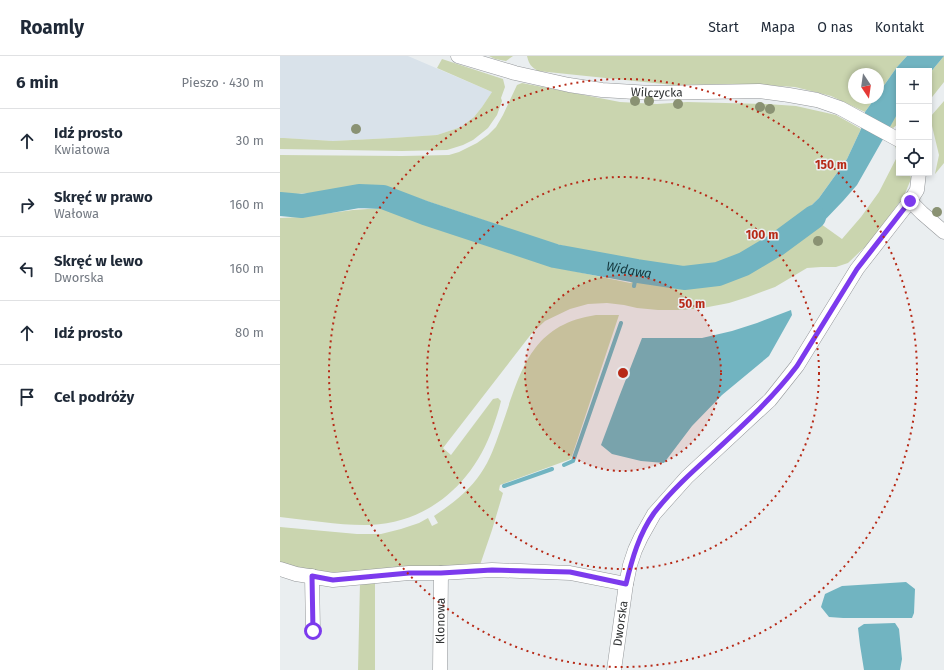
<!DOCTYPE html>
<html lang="pl">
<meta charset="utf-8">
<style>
body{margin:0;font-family:"Fira Sans",sans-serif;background:#f6f6f7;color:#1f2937}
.controls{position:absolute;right:12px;top:12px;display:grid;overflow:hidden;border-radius:0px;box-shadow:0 2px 6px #0003}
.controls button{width:36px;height:36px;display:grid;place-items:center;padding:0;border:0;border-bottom:1px solid #e0e1e3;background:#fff;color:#1f2937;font:20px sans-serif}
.compass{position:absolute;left:568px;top:12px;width:36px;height:36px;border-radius:50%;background:#fff;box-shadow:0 2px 6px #0003;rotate:167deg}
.stop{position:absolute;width:12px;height:12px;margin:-9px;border:3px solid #7c3aed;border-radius:50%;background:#fff}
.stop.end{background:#7c3aed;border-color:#fff;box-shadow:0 1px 4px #0008}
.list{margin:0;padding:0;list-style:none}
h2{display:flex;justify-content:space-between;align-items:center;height:52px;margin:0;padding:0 16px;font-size:17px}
h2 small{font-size:13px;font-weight:400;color:#747a83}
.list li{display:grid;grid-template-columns:26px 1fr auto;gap:12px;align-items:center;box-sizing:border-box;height:64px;padding:0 16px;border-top:1px solid #e0e1e3}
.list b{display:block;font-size:15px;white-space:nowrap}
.list p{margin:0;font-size:13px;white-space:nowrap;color:#747a83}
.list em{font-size:13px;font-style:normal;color:#747a83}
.icon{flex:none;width:22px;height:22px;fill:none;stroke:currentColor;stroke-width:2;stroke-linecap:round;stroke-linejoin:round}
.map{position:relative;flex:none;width:664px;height:614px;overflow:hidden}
header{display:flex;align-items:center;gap:24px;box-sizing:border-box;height:56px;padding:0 20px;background:#fff;border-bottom:1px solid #e0e1e3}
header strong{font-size:19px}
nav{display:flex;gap:22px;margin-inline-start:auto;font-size:14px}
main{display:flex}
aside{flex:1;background:#fff}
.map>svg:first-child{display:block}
.built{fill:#d9e2ea}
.green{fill:#cad5af}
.water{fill:#71b4c1}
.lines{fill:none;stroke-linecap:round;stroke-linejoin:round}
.stream{stroke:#71b4c1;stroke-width:4}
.river{stroke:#71b4c1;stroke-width:24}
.minor-casing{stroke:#94979a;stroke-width:15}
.minor{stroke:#fff;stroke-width:14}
.tree{fill:#8a9273}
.route{stroke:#7c3aed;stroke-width:5}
.ring{fill:none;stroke:#b72a17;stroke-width:2;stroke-dasharray:2 4}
.labels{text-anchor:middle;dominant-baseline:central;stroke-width:3;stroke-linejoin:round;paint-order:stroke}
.street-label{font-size:12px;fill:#313334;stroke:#eaeef0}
.water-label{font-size:13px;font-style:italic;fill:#15373d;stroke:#eaeef0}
.centre{fill:#b72a17;stroke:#eaeef0;stroke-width:2}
.ring-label{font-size:12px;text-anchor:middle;font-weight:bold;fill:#b72a17;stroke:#eaeef0;stroke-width:3;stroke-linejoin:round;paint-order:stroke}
</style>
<header>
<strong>Roamly</strong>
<nav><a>Start</a><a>Mapa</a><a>O nas</a><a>Kontakt</a></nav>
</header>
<main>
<aside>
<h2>6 min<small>Pieszo · 430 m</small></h2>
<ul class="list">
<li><svg class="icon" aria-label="ahead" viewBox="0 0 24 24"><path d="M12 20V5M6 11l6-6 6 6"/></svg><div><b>Idź prosto</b><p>Kwiatowa</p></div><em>30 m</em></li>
<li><svg class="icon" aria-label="right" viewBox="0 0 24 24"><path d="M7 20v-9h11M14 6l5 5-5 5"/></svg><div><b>Skręć w prawo</b><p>Wałowa</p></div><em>160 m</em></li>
<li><svg class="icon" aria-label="left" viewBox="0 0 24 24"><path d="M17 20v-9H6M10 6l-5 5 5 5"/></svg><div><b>Skręć w lewo</b><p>Dworska</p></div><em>160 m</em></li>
<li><svg class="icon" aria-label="ahead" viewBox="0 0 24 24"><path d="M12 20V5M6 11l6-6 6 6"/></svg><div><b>Idź prosto</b></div><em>80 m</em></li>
<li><svg class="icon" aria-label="arrive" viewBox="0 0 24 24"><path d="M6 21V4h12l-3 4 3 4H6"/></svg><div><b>Cel podróży</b></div></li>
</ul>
</aside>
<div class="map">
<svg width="664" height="614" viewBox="0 0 664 614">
<rect width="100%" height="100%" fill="#eaeef0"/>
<!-- built -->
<path class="built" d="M0,0H128L212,36L202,51L194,61L181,71L157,79L112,82L53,85L4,82H0Z"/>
<!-- green -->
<path class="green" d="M209,0H233L226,5L215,3Z
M247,0H627L617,11L598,38V18H574V42H595L585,56L551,40L515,31L465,28L393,29L258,15C251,11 249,8 247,0Z
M664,0V26L649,45V18Z
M162,3L223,23L225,31L221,42L222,45L217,59L208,72L193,84L183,89L167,94L122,95L0,93V82H4L53,85L112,82L157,79L181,71L194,61L202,51L212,36L157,12Z
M242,27L340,46L377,48L407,46L487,48L516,50L556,59L581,73L567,103L539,142L504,176L460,200L428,211L401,213L314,197L263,185L209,166L111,133L60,135L0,139V99L122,100L169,99L179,96L197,87L208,79L216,71L223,59L237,29Z
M664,45V107L655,118L659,99L652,70L651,60Z
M619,55V67L613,72L609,71Z
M614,87L619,91V117H630L631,123L624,140L590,186L568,207L556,211H541L527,212L495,231L468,241L449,247L423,252L401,254H378L357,252L344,249L327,247L308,248L290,253L265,265L252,277L163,392L171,399L213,343L218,342L221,345C219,354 216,362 213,371C194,426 150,466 91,469C62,470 29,464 0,461V162L21,161L73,154L102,152L157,173L284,213L350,227L362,222L419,228L459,220L497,200L541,168L562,183L581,161L599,136L618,99Z
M316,259H339L291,403L220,429L219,434L223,437L212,474L200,509L72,517L27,516L0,508V471L77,478H101L121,473L139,467L148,462L152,470L158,467L154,460C172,448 189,435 201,417C210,404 215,389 220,375C240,319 248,269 316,259Z
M80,526H95V614H78Z"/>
<!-- water -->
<path class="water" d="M627,0H664L649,18V15H619V55L577,129L563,145L541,168L517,185L509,180L504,176L539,142L567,103L581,73L585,56L595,42H598V38L617,11Z
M511,254L512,259L489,300L442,339L412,370L384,407L361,405L332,398L321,389L339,341L362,282H422L452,275L477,267Z
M626,526L635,533L634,557L632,562H563L549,561L541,551L545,538L562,530Z
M615,567L619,573L622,603L620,614H584L580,589L578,572L584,568Z"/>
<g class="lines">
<!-- stream -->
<path class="stream" d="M354,230L357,215
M284,409L293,405L341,267
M224,430L272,413"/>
<!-- river -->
<path class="river" id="s1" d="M0,148L22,150L79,140L103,141L145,157L275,200L357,215L404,222L438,218L464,208L496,189L534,161"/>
<defs>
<g id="minor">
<path id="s2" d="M178,0L235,17L289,29L322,34L371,37L479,35L509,39L537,44L560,52L619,84"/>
<path d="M630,145L642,157L664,176"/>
<path d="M0,513L16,518L53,524L129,517H161L212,514L290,517L346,528"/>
<path d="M32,520L33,575"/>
<path id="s3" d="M160,614L161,517"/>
<path id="s4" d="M334,614L346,528L350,509L355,494L361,481L374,458L407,421L490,344L517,310L577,213L630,145L637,134L639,117"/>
</g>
</defs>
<!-- minor casing -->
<use href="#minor" class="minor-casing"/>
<!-- minor -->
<use href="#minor" class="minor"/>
</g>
<!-- trees -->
<g class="tree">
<circle cx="355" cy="45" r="5"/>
<circle cx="369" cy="45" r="5"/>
<circle cx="398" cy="48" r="5"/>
<circle cx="480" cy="51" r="5"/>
<circle cx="490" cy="53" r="5"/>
<circle cx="76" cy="73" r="5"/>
<circle cx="657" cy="156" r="5"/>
<circle cx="538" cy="185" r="5"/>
</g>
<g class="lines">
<!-- route -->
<path class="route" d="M33,575L32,520L53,524L129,517H161L212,514L290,516L346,528C352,503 359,478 374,457C391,435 412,416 432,398C462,370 492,343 517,310L577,213L630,145"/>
</g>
<!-- distance rings -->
<circle cx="343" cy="317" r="98" fill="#b72a17" fill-opacity=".12"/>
<g class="ring">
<circle cx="343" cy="317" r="98"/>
<circle cx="343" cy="317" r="196"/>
<circle cx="343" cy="317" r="294"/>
</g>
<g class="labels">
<!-- street labels -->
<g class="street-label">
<text stroke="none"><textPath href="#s2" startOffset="203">Wilczycka</textPath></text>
<text stroke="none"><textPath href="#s3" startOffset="49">Klonowa</textPath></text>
<text stroke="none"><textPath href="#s4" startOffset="47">Dworska</textPath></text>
</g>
<!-- water labels -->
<g class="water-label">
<text stroke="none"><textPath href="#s1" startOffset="361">Widawa</textPath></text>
</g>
</g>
<circle cx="343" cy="317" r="6" class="centre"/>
<g class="ring-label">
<text x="551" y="113">150 m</text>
<text x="482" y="183">100 m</text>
<text x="412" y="252">50 m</text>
</g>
</svg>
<div class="controls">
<button>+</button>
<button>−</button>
<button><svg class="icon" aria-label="locate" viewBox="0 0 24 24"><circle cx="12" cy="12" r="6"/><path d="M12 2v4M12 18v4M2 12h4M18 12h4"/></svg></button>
</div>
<svg class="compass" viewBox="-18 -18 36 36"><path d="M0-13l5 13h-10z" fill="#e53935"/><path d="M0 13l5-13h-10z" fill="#747a83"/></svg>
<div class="stop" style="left:33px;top:575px"></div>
<div class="stop end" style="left:630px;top:145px"></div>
</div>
</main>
